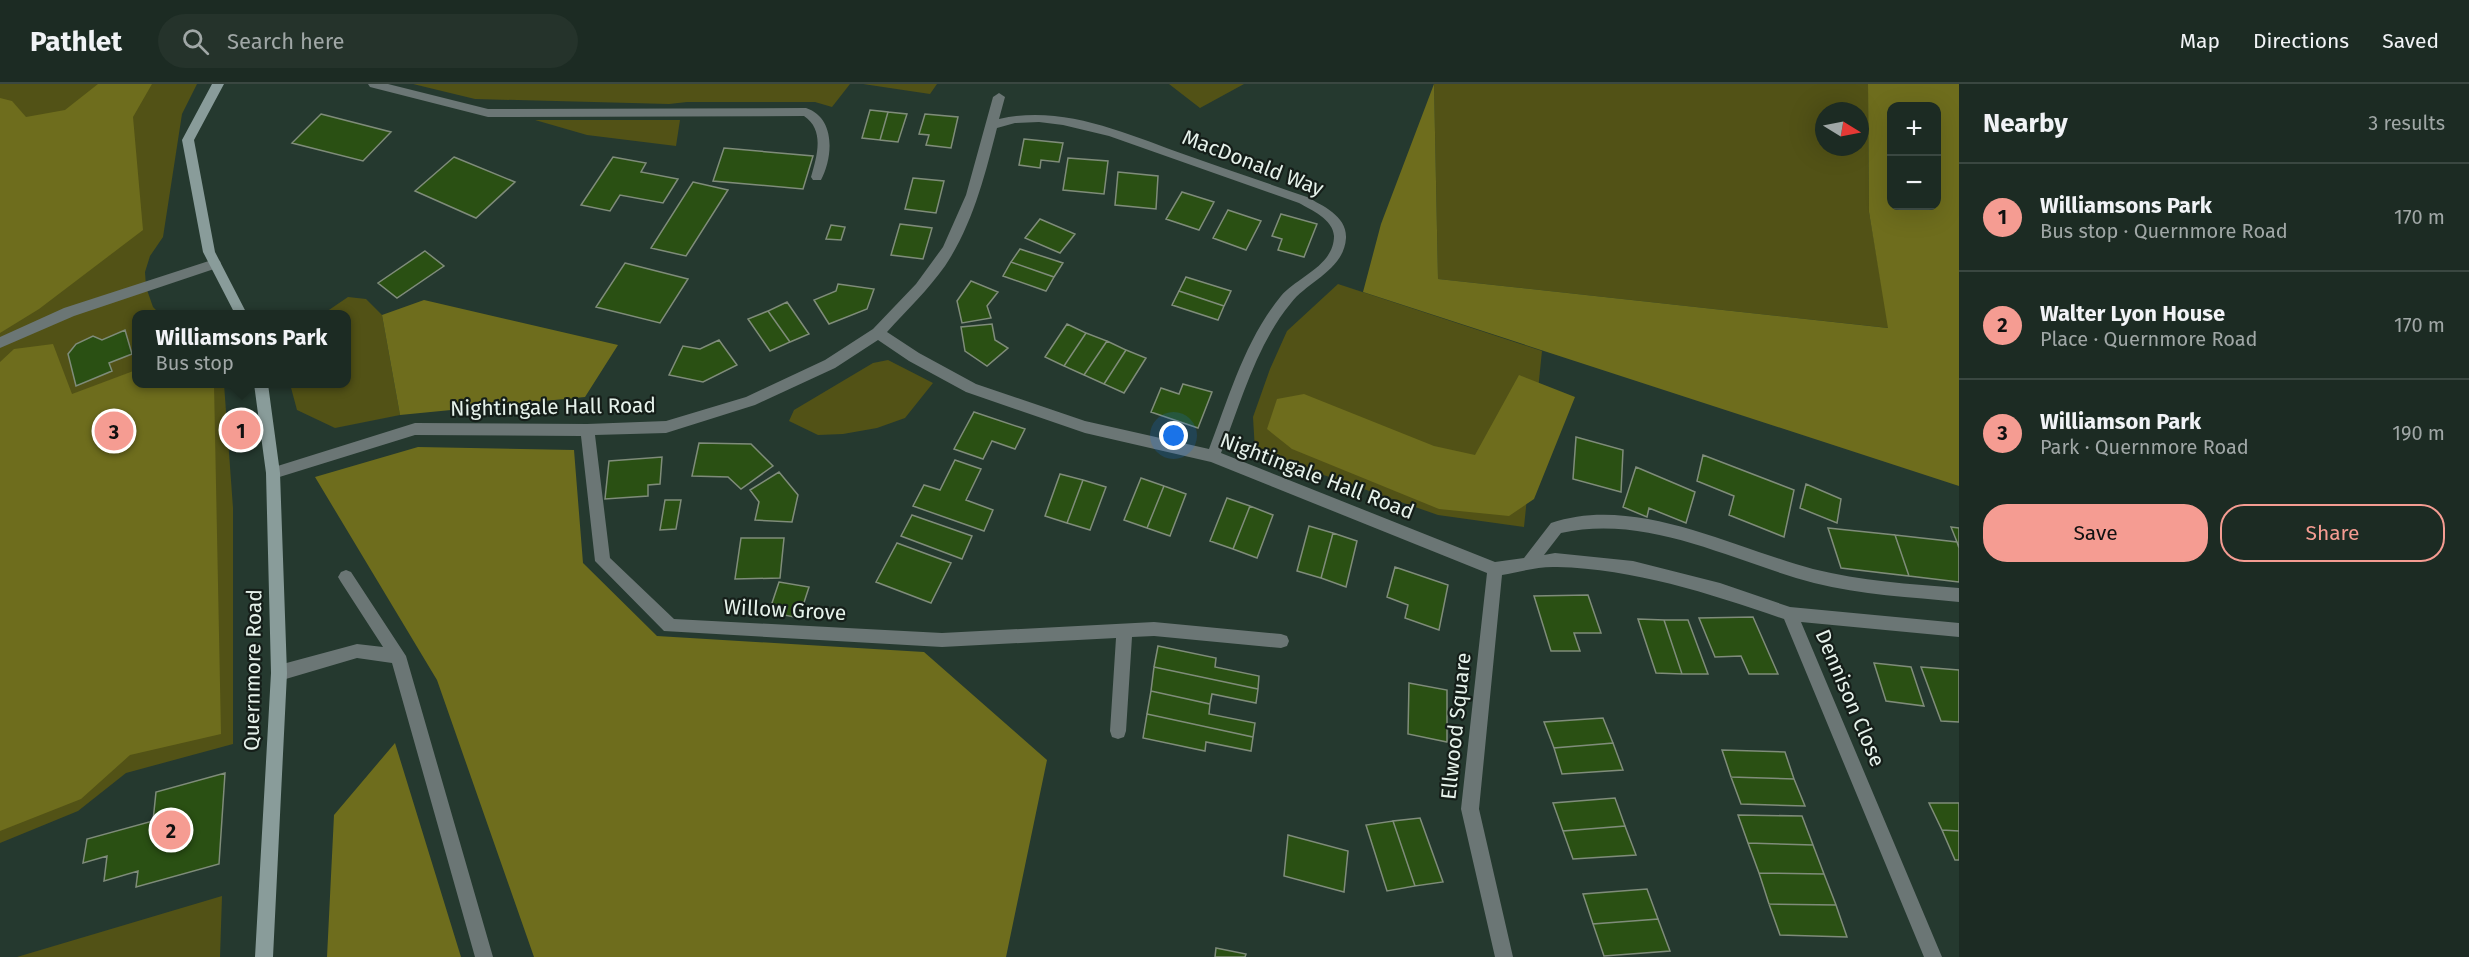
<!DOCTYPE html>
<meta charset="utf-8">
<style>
body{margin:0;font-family:"Fira Sans",sans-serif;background:#25332b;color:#f1f3f6}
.controls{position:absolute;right:18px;top:18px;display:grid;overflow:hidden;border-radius:12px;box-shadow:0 6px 24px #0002}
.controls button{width:54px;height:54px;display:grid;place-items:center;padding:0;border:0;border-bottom:2px solid #3a4741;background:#1c2b23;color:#f1f3f6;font:30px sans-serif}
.compass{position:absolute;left:1815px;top:18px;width:54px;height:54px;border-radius:50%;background:#1c2b23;box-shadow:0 6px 24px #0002;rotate:100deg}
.you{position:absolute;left:1174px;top:352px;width:21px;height:21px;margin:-15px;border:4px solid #fff;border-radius:50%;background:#1a73e8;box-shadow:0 0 0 9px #1a73e833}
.badge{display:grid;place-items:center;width:39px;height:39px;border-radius:50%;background:#f59c92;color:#111;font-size:20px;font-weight:700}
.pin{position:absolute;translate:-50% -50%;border:3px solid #fff;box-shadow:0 2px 6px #0006}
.popup{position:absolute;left:132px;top:226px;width:219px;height:78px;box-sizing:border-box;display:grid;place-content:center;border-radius:12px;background:#1c2b23;filter:drop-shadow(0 2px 4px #0005);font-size:20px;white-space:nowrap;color:#a0a7a6}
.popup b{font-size:22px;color:#f1f3f6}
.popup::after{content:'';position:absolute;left:50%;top:100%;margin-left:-12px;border:12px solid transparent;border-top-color:#1c2b23}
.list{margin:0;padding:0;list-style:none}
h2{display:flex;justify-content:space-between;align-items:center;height:78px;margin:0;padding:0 24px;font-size:26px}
h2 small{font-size:20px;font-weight:400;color:#a0a7a6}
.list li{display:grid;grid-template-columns:39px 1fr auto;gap:18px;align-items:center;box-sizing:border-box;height:108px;padding:0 24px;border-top:2px solid #3a4741}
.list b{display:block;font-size:22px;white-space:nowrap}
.list p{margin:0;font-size:20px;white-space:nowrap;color:#a0a7a6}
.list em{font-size:20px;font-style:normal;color:#a0a7a6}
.actions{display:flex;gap:12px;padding:18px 24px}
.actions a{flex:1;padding:14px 0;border:2px solid #f59c92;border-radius:24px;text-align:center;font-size:21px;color:#f59c92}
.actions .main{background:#f59c92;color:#111}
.icon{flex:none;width:33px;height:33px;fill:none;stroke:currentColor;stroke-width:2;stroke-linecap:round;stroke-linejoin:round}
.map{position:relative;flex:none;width:1959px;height:873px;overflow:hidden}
header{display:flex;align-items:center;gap:36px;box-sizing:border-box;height:84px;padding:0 30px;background:#1c2b23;border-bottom:2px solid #3a4741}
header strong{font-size:28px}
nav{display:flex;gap:33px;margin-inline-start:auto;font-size:21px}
.search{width:420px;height:54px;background:#25332b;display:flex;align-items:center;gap:15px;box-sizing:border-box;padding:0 21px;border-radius:33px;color:#a0a7a6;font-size:22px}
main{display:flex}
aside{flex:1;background:#1c2b23}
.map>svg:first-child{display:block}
.green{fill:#525216;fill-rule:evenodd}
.forest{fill:#6e6d1d;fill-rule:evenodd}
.building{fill:#2a5013;stroke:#7f8c7a;stroke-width:1.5}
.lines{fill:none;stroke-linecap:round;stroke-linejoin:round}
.lane{fill:#6b7675;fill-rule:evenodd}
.street{fill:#6b7675;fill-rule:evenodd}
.secondary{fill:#899c9a;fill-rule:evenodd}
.labels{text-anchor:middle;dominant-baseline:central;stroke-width:4.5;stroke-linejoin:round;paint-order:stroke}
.street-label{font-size:21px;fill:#e6f2eb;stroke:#151e19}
</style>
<header>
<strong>Pathlet</strong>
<div class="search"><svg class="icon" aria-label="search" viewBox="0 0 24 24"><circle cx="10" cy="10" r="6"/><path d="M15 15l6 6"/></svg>Search here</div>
<nav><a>Map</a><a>Directions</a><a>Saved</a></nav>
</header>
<main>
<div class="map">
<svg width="1959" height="873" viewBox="0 0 1959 873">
<rect width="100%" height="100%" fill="#25392f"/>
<!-- green -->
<path class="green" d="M0,0H197L182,30L163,153L150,172L145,188L146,203L153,223L160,230H167H136V300H224L233,424V660L126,689L78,727L0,759Z
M413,0H850L832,23L815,18H687L669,20L475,15Z
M863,0H937L930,10Z
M1169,0H1244L1200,24Z
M1434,0H1868L1869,128L1889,244L1438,195ZM1824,27H1860V63H1824Z
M535,36H680L676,62L587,51Z
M1338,200L1542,267L1524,443L1438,431L1255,367L1253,333L1270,285L1287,247Z
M348,213L366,215L382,231L400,331L335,344L297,326L290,300H346V230H323Z
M888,276L933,299L905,334L877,344L843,350L818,351L789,337L794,326L873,279Z
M222,812L220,873H17Z"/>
<!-- forest -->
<path class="forest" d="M98,0H152L133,33L143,146L39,225L0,249V14L12,17L26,33L65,26Z
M1434,0L1438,195L1888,244L1869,128L1868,0H1959V402L1363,208L1381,140ZM1892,22H1936V122H1892Z
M424,216L618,261L585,313L400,331L382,231Z
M53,260L72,310L136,286V300H214L221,650L130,671L81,715L0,747V278L14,265Z
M1519,291L1575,313L1534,415L1509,432L1439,425L1292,365L1267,345L1277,315L1304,310L1434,362L1475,371Z
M418,363L574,366L583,479L657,552L924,568L1047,676L1006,873H534L437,596L315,393Z
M395,659L461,873H327L334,731Z"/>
<!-- building -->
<path class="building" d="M870,26L888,28L880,56L862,54Z
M888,28L907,30L898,58L880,56Z
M321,30L391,48L363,77L292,59Z
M925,30L958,33L951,64L926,61L929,51L919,50Z
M1024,55L1063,59L1059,78L1041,76L1040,84L1019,81Z
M724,64L813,72L803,105L713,97Z
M454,73L515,98L476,134L415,107Z
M613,73L646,79L641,88L678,95L663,119L620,111L610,127L581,121Z
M1068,74L1108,77L1104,110L1063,106Z
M1118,88L1158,92L1156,125L1115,121Z
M913,94L944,97L936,129L905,125Z
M693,98L728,106L686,172L651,164Z
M1182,108L1214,118L1199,146L1166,135Z
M1228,126L1261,137L1246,166L1213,154Z
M1281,130L1317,140L1304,173L1278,166L1282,155L1272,152Z
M1040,135L1075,150L1060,169L1025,154Z
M900,140L932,144L923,175L891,171Z
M831,141L845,143L841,156L826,155Z
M1020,165L1063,179L1054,193L1011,178Z
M425,167L444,182L397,214L378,199Z
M1011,178L1054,193L1046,207L1003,192Z
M625,179L688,195L660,239L596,223Z
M1186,193L1231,207L1224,222L1179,207Z
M971,197L998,208L987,222L991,234L962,239L957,217Z
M838,200L874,205L867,225L829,240L814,216L836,207Z
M1179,207L1224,222L1218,236L1172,221Z
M787,218L809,250L790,258L768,227Z
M768,227L790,258L770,267L748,235Z
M992,240L995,256L1008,264L987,282L965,267L961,243Z
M1067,240L1086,249L1064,282L1045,273Z
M125,246L132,270L109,279L112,287L76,302L68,270L76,260L93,252L102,256Z
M1086,249L1107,257L1084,291L1064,282Z
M719,256L737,281L703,298L669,291L683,262L700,265Z
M1107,257L1126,266L1104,300L1084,291Z
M1126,266L1146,274L1124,309L1104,300Z
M1183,300L1212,308L1198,344L1151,328L1161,304L1179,310Z
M974,328L1025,345L1015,365L992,357L983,375L954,365Z
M1576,353L1623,366L1621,408L1573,395Z
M699,359L751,360L773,382L741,405L728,393L692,392Z
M1703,371L1794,406L1784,453L1729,431L1734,412L1697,397Z
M662,373L660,400L648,401V412L605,415L609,377Z
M955,376L981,385L966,416L993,426L984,447L913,422L924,401L940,406Z
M1636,383L1695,408L1686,439L1649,424L1647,433L1623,423Z
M779,388L798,411L792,438L755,436L759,418L750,406Z
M1060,390L1083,396L1067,439L1045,432Z
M1141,394L1164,402L1147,444L1124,436Z
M1083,396L1106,403L1090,446L1067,439Z
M1806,400L1841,415L1837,439L1800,424Z
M1164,402L1186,410L1170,452L1147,444Z
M1227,414L1250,422L1233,465L1210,457Z
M665,416H681L676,445L660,446Z
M1250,422L1273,431L1257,474L1233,465Z
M912,431L972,452L962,475L901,452Z
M1309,442L1333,449L1321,494L1297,487Z
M1951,443L1959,444V464L1957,458Z
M1828,444L1895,451L1909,492L1841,484Z
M1333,449L1357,457L1346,503L1321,494Z
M1895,451L1957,458L1959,464V498L1909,492Z
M741,454H784L780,494L735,495Z
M897,459L951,479L931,519L876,498Z
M1395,483L1448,501L1439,546L1405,534L1408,521L1387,513Z
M779,498L809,503L799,534L769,528Z
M1588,511L1601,549H1574L1580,567H1551L1534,512Z
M1753,533L1778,590H1749L1741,572L1715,573L1699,534Z
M1638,535L1664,536L1682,590L1656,589Z
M1664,536H1688L1708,590H1682Z
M1158,562L1216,574L1215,583L1259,592L1258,605L1154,583Z
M1874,579L1911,583L1924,622L1886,617Z
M1154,583L1258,605L1256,619L1212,610L1210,620L1151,607Z
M1921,583L1959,586V638L1941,637Z
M1409,599L1447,606V658L1408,650Z
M1151,607L1210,620L1209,630L1255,639L1253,653L1147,630Z
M1147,630L1253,653L1251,667L1206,658L1205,667L1143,654Z
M1603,634L1613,659L1554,664L1544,638Z
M1613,659L1623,686L1562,690L1554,664Z
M1722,666L1785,668L1794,695L1731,693Z
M225,689L219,780L136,803L138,787L104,797L107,772L83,779L87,755L153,737L156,708Z
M1731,693L1794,695L1805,722L1741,720Z
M1615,714L1625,742L1563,747L1553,719Z
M1929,719H1959V747L1942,746Z
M1738,731L1802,732L1813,761L1748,759Z
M1420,734L1443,798L1415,802L1393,737Z
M1393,737L1415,802L1387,807L1366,741Z
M1625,742L1636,771L1573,775L1563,747Z
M1942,746L1959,747V776H1955Z
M1288,751L1348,767L1344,808L1284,792Z
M1748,759L1813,761L1824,790L1759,789Z
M1759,789L1824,790L1836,821L1769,820Z
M1647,805L1658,835L1593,840L1583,810Z
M1769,820L1836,821L1847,853L1780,851Z
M1658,835L1670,867L1604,872L1593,840Z
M1216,864L1246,870L1245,873H1215Z"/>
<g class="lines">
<!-- lane -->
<path class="lane" d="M368,0H388L488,25L806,24C836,34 833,73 821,96H813L811,93C817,72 825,46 804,32L488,33L370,3Z
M215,175L220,177L221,180L220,183L74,232L0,264V253L64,224Z
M346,486L351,488L406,572L493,873H475L392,579L357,574L279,597L273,594L271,589L273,584L279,581L357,560L383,563L341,498L338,493L341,488Z"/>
<!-- street -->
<path class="street" d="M999,9L1005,13L999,35C1063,20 1127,50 1186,71C1226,85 1267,99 1307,113C1323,122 1347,132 1346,154C1344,186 1308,197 1291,219C1256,261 1241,319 1221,369L1495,478L1524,474L1551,439C1634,410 1734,464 1813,485C1861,497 1910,500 1959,504V518C1911,513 1861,511 1814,499C1731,477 1649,430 1561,449L1544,471L1555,469L1633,477L1720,499L1790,523L1959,539V553L1801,538L1942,873H1924L1784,535C1711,510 1635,485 1557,483C1539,482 1520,488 1502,491L1479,725L1513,873H1495L1461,725L1487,489L1211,378L1085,349L966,308L909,277L878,256L835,284L755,321L666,349L595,351L610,474L674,535L942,549L1154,538L1281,550L1287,552L1289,557L1287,562L1281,564L1154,552L1132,553L1126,647L1124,653L1118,655L1112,653L1110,647L1116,554L942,563L664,547L595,477L581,352L415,351L273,395L268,393L266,389L268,385L415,339L587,340L666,337L746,313L825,276L873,245L916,200L943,163L966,111L993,13ZM1039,38L1063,41L1109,52L1299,119C1311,126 1333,135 1334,152C1334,182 1297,193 1281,212C1245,256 1229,313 1209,365L1085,337L976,300L919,269L887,248C907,226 928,206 945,182C973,140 985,91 997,44L1015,39Z"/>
<!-- secondary -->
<path class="secondary" d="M212,0H224L194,56L215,168L247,230H235L203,168L182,56Z
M254,300H268L280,389L287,589L273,873H255L271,589L266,389Z"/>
</g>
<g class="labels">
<!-- street labels -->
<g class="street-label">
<text transform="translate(1253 79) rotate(21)">MacDonald Way</text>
<text transform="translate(553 323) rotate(-1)">Nightingale Hall Road</text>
<text transform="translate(1317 392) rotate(21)">Nightingale Hall Road</text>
<text transform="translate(785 526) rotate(3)">Willow Grove</text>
<text transform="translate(253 586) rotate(-89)">Quernmore Road</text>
<text transform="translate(1850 614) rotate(67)">Dennison Close</text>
<text transform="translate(1456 642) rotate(-84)">Ellwood Square</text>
</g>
</g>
</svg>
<div class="controls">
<button>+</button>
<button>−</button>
</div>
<svg class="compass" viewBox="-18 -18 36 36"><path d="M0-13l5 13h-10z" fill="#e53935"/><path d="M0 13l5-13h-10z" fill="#a0a7a6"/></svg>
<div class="you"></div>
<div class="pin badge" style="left:241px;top:346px">1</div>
<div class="popup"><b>Williamsons Park</b>Bus stop</div>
<div class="pin badge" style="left:171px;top:746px">2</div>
<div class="pin badge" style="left:114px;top:347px">3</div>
</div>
<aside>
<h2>Nearby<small>3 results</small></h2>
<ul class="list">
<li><span class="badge">1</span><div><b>Williamsons Park</b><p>Bus stop · Quernmore Road</p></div><em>170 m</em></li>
<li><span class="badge">2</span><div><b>Walter Lyon House</b><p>Place · Quernmore Road</p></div><em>170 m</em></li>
<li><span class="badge">3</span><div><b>Williamson Park</b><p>Park · Quernmore Road</p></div><em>190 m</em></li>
</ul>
<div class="actions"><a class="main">Save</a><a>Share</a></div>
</aside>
</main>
